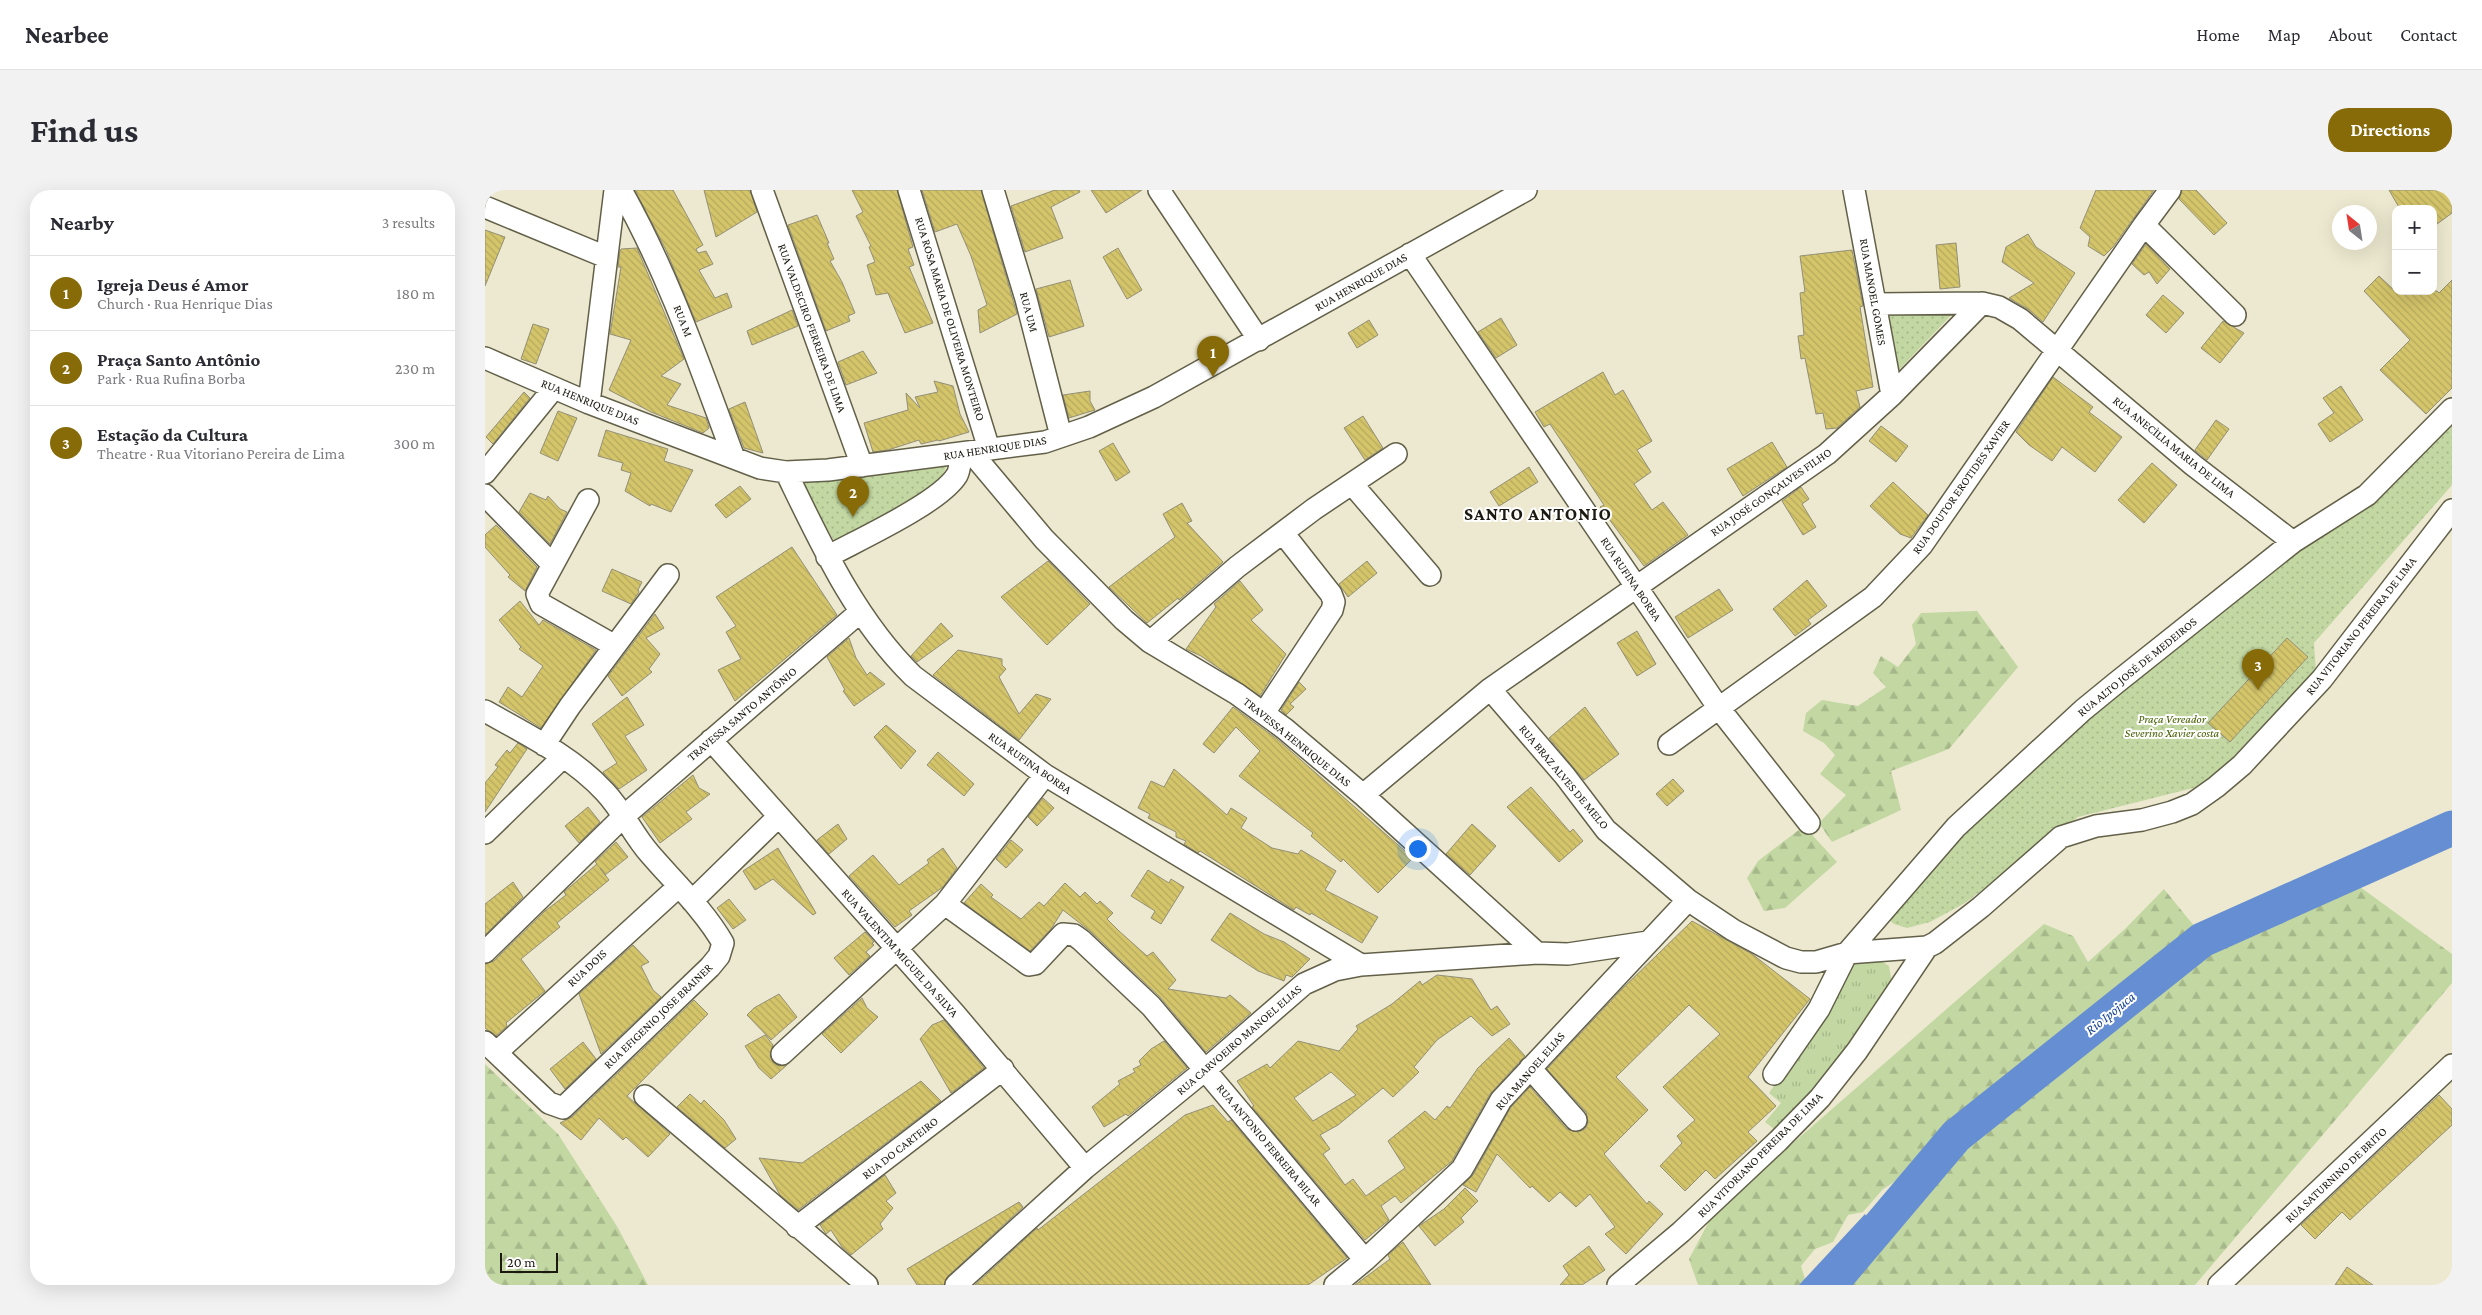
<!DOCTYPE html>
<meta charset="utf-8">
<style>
body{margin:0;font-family:"Crimson Pro",serif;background:#f2f2f3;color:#2b2b33}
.controls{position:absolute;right:15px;top:15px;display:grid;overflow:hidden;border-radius:10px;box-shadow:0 5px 20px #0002}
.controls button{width:45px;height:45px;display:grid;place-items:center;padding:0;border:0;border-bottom:1px solid #e1e1e2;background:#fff;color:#2b2b33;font:25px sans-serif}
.compass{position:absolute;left:1847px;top:15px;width:45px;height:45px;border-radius:50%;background:#fff;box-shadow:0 5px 20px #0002;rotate:330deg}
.scale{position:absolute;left:15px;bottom:12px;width:58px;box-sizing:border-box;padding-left:5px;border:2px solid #1b1910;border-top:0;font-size:14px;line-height:18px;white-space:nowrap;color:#1b1910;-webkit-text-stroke:4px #fff;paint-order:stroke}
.you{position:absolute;left:932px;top:658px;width:18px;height:18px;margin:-12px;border:4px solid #fff;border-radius:50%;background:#1a73e8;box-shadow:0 0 0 8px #1a73e833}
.badge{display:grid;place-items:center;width:32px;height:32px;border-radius:50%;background:#866b08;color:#fff;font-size:16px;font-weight:700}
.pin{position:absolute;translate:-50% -41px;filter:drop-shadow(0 1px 2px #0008)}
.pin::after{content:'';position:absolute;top:26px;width:18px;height:15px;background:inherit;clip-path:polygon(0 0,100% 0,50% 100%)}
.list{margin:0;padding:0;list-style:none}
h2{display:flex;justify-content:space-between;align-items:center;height:65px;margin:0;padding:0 20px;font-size:21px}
h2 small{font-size:16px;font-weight:400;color:#7c7c81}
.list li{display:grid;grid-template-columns:32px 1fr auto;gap:15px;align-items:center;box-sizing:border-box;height:75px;padding:0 20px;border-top:1px solid #e1e1e2}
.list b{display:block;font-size:19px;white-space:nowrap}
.list p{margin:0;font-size:16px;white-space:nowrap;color:#7c7c81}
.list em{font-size:16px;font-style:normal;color:#7c7c81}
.map{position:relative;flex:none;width:1967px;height:1095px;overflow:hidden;border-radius:20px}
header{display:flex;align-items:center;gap:30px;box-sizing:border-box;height:70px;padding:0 25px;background:#fff;border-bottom:1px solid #e1e1e2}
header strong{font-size:24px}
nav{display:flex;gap:28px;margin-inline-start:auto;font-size:18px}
.intro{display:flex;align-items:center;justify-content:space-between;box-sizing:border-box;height:120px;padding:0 30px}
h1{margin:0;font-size:35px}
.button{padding:12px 22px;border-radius:20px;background:#866b08;color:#fff;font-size:18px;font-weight:700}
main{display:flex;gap:30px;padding:0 30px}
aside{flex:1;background:#fff;border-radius:20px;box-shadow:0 5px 20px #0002}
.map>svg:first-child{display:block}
.grass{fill:url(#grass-tufts)}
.forest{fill:url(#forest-firs)}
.park{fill:url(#park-dots)}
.water{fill:#668ed3}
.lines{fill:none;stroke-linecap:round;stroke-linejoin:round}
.river{stroke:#668ed3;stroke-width:35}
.building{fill:url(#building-back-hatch);stroke:#938f77;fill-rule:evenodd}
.street-casing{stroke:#636049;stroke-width:24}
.street{stroke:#fff;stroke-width:21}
.labels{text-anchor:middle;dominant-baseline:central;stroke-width:4;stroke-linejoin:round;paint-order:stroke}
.street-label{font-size:12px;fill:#1b1910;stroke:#fff}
.park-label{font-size:12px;font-style:italic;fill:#465f00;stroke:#fff}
.water-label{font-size:14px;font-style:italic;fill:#124091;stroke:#fff}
.district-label{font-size:18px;font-weight:bold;letter-spacing:1px;fill:#1b1910;stroke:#fff}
</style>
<header>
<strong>Nearbee</strong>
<nav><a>Home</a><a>Map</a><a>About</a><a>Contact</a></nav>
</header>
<div class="intro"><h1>Find us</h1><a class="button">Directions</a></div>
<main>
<aside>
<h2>Nearby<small>3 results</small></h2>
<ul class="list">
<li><span class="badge">1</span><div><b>Igreja Deus é Amor</b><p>Church · Rua Henrique Dias</p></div><em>180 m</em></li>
<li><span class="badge">2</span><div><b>Praça Santo Antônio</b><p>Park · Rua Rufina Borba</p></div><em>230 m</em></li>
<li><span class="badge">3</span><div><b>Estação da Cultura</b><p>Theatre · Rua Vitoriano Pereira de Lima</p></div><em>300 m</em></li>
</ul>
</aside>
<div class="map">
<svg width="1967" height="1095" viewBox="0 0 1967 1095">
<defs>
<pattern id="grass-tufts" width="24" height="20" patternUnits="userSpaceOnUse" patternTransform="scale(1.25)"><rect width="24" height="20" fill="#c2d7a2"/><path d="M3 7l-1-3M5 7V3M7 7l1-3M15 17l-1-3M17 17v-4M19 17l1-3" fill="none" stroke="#a6b88a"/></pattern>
<pattern id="forest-firs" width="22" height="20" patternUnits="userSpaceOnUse" patternTransform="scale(1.25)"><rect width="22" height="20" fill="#c2d7a2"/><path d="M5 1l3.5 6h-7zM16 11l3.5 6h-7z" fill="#a6b88a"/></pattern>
<pattern id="park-dots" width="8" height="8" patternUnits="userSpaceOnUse" patternTransform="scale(1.25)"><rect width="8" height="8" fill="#c2d7a2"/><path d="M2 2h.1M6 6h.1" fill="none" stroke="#a6b88a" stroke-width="1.8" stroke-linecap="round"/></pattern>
<pattern id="building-back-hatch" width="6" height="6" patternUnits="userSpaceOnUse" patternTransform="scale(1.25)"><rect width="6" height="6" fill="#d4c56b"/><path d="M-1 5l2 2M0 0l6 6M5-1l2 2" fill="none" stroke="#b5a95c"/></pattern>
</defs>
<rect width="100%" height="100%" fill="#ede9d0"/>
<!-- grass -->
<path class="grass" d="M1390,767L1404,776L1407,793L1347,881L1293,942L1280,932L1296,913L1284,903L1347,810L1366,772Z"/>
<!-- forest -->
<path class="forest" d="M1492,421L1533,477L1464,559L1406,581L1416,620L1347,652L1334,633L1361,605L1335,584L1350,565L1339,553L1318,541L1321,523L1337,510L1373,516L1401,497L1388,483L1396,466L1413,477L1431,454L1427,435L1436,423Z
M1319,636L1352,672L1300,718L1279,721L1262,688L1273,671Z
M1860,686L1967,764V793L1710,1095H1352L1429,996L1650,803Z
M1679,699L1710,737L1480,920L1422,984L1398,999L1378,1022L1363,1025L1348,1052L1330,1059L1316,1076L1320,1089L1314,1095H1213L1204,1069L1229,1022L1559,734L1588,746L1603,772L1641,738Z
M0,874L73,944L133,1038L163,1095H0Z"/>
<!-- park -->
<path class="park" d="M1475,116L1410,184L1401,119Z
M1967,229V295L1829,453L1831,482L1720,595L1593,627L1480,713L1445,732L1422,738L1409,734L1397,724L1606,518Z
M465,269L451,299L352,355L311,289Z"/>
<!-- water -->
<path class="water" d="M1380,1024L1396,1052L1360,1095H1314Z"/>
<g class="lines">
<!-- river -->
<path class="river" d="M1345,1095L1471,946L1717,750L1967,638"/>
</g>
<!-- building -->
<path class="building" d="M150,0H188L218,55L211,59L213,63L221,61L228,74L214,80L230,108L242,103L247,117L211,132L181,60Z
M219,0H265L272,22L231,47Z
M367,0H412L428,57L423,59L429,75L424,77L448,133L420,143L403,103L391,105L382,75L390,72L384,57L386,56L371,26L378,22Z
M437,0H496L532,124L495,143L493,120L502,115L486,66L472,34L450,42Z
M570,0H594L595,2L566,17L578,48L540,62L526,16Z
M606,0H657L621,23Z
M1611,0H1669L1628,57L1619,66L1603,56L1605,47L1595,38Z
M1697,0H1711L1742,33L1729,45L1694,9Z
M1904,0H1967V23L1948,37V19H1915Z
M332,25L344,53H342L349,69L345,71L357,92L370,123L363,126L365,131L341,141L303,35Z
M0,40L20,47L0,96Z
M1543,44L1551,57L1590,83L1558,132L1543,119L1524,108L1549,93L1517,72L1521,57Z
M1471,53L1475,97L1455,99L1451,55Z
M1661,54L1685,79L1672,94L1664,82L1659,85L1647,74Z
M152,58L199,169L176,186L196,194L182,215L221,228L224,238L218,243L166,222L124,200L146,150L125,144L136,77H133L135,61L136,59Z
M633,58L657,100L642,109L618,67Z
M1367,60L1378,116L1375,117L1388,197L1371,201L1375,217L1352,238L1341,239L1338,223L1331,224L1320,168L1316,169L1313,146L1319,145L1315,103L1320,102L1315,66Z
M1894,86L1910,101H1952L1954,103L1967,90V198L1941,224L1895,180L1925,150L1879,101Z
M585,90L599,136L564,147L551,99Z
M1678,105L1699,123L1681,143L1661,125Z
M307,120L313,136L267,155L262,141Z
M1016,128L1032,155L1011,168L993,142Z
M884,130L893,145L872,158L863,143Z
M1738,131L1759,143L1735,173L1716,158Z
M48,134L64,139L51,174L36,169Z
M378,161L392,183L361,195L353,172Z
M1118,182L1130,205L1138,200L1167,251L1152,260L1166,282L1149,294L1167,320L1178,312L1203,345L1159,376L1115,317L1119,315L1065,234L1059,237L1050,222Z
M1568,187L1608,217L1604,222L1637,247L1610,282L1577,257L1567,271L1544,255L1531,242Z
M449,191L468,196L475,224L484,242L454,251L453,250L436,254L434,250L403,260L388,262L379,233L423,220L421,203L435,218L430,207L453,202Z
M1856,196L1878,230L1845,252L1833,234L1849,223L1838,208Z
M605,201V211L610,220L584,228L578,205Z
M39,202L45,208L8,254L1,247Z
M260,212L278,263L259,258L244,219Z
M73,221L92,228L73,271L55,263Z
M878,226L898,258L880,270L859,238Z
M1731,230L1744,239L1722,270L1710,260Z
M1396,236L1423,256L1411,272L1384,251Z
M121,240L183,259L179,271L208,280L186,322L166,314L165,316L140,301L146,283L136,280L138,273L113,266Z
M1287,252L1302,277L1258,306L1242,279Z
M628,253L645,282L631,291L614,261Z
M1667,273L1692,295L1659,333L1633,310Z
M1044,277L1053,292L1014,316L1005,302Z
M1408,292L1443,325L1426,348L1415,344L1385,316Z
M255,296L266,309L241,328L230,315Z
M1316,297L1324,309L1317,314L1331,337L1318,345L1297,311Z
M45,303L61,310L63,306L75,319L82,322L65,354L34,322Z
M697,313L707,331L702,333L738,372L694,410L693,408L662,433L624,397L690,347L678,324Z
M11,335L52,377L40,401L23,387L25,385L0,357V345Z
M307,357L352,425L250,511L233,480L256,469L241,442L251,436L231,407Z
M563,371L605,414L562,455L516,407Z
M882,371L892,383L863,407L854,394Z
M127,379L157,392L153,400L154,402L146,414L117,401Z
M1322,390L1342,416L1323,430L1326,434L1310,446L1288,419Z
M755,391L778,420L766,430L801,464L775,506L716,466L701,459L731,417L729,414Z
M1234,399L1248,420L1203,448L1190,427Z
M35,411L54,435L58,430L111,460L56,538L14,512L23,497L37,507L58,476L34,459L36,457L14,430Z
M170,424L179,438L161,448L175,464L164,479L167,482L137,506L123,486Z
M456,433L468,446L432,472L426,466Z
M1152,441L1171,474L1152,486L1132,453Z
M364,448L371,468L382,485L385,482L400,494L369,516L358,501L360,500L342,467Z
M1802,448L1823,467L1745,552L1723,533Z
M473,460L517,469V475L521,479L514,487L534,524L551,504L566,509L534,550L448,485Z
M814,492L821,499L805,514L809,517L801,525L796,520Z
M142,507L159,535L140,546L162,580L134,599L118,582L132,573L107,534Z
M748,517L792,549L928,668L893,703L858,669L856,672L826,646L828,643L754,586L775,561L751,537L729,563L718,554Z
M1100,517L1134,564L1099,590L1064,548Z
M401,535L431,561L416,579L389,547Z
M33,553L42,559L0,622V593L13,577L10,575L22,560L25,563Z
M453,562L489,594L479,606L442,575Z
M689,579L742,625L746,618L762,628L756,638L787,658L813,664L816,660L851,681L840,700L893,727L877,753L826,723L825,725L811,717L809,720L715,661L713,663L699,654L701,651L691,647V642L663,628L665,624L653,618L666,591L679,597Z
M208,585L214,598L225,604L201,622L207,629L175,653L157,627Z
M1188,589L1199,601L1182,616L1171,604Z
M1046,597L1085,642L1088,639L1098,651L1074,672L1022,617Z
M558,608L569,618L552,636L543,627Z
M103,617L115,632L94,653L80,636Z
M353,634L362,649L344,664L332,650Z
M987,634L1011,656L985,685L961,664Z
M526,650L538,660L521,678L511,669Z
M131,652L143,667L120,685L115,678L124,690L72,733L75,737L36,769L60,801L21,833L22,836L11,846L0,838V774L9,771L60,721L81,705L79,702L112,674L110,672Z
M293,658L331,723L328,725L288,689L270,700L258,681Z
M458,658L472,678L458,697L424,721L427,725L410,737L364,686L388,665L414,695L444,673L442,670Z
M663,680L684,693L686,689L699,697L676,734L666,728L670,721L646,706Z
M28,692L38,707L0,745V714Z
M580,693L595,707L600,702L612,714L615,711L628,723L622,729L634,741L662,766L668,762L691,790L683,799L741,808L745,805L766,823L721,862L675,807L605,741L578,720L566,739L545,761L479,713L496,694L508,705L506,707L536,729L554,712L559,716Z
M244,709L261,730L248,739L232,718Z
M745,723L779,744L799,752L825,769L807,787L801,785L799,791L773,781L726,750Z
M1207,731L1267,764L1325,809L1263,887L1291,916L1263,942L1272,951L1230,989L1221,980L1200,1001L1175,976L1197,953L1192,946L1210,930L1178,897L1235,844L1204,815L1131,887L1163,920L1119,964L1162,1014L1164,1011L1178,1024L1141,1064L1120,1044L1130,1037L1105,1004L1091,1017L1075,1002L1064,1012L1047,996L1045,998L1012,964L991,1002L978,995L988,985L1026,917L1045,897L1082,939L1093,942L1100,939L1103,933L1101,922L1062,879L1138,798Z
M380,742L389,752L387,753L389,755L381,762L385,766L364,785L349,768Z
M148,755L164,772L156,776L168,800L176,807L116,864L94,804Z
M952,785L987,789L1006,820L1012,816L1025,834L1007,846L986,826L952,850L929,877L934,882L908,907L898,898L853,935L835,945L845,959L838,964L860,995L868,989L881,1006L920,978L903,951L940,921L950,930L962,916L965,918L993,878L1024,848L1040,866L1005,904L967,971L916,1013L910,1006L896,1016L904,1030L880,1050L767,917L769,916L752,891L782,874L785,878L813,851L854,861L873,839L871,836L907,814L935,791L937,795ZM846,882L871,905L828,931L809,908Z
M294,804L312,827L286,850L262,825L269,818Z
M377,808L382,818L393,827L356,863L337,844Z
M209,810L223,824L142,906L185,944L163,967L141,947L138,950L114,928L96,950L75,933L87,927Z
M459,830L499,878L466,903L435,849L447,835Z
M280,845L288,855L285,866L288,872L294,876L302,875L286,889L274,878L260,856Z
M679,851L702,878L643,926L641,924L619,937L607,917L635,894L633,891L650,882L648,879L656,875L654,871L666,859Z
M98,852L111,869L80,899L65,879Z
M436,891L456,911L313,1020L295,1005L274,968L317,973Z
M205,904L216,914L219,910L239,930L251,949L240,958L192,917Z
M1954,905L1967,919V935L1865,1030L1857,1022L1830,1049L1816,1035Z
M728,915L743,932L746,930L862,1068L823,1095H490L552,1038L553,1040L700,925Z
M400,985L411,1003L401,1011L408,1018L395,1034L398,1039L366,1065L357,1057L346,1040L341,1044L335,1035Z
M980,998L993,1011L976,1028L979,1032L950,1056L934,1036L959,1019Z
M534,1012L538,1017L463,1086L459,1095H432L422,1079Z
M918,1052L946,1095H870L905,1069L903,1065Z
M1104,1056L1120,1080L1097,1095H1075L1084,1085L1078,1076Z
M1862,1077L1888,1095H1850Z"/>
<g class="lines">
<defs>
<path id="street" d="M136,0C184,85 215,177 249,268
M277,0L377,276
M424,0L504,259
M508,0L541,109L576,246
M674,0L774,150
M1369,0L1407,205
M0,17L121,67
M1659,35L1750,125
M925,64L1233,517L1324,633
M1390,114L1497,113L1514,117L1535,129L1708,275L1808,352
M0,168L104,213L275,278L301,282L343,280L560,252L604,237L669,207L1041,0
M104,213L130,0
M486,262L559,349L639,430L665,452L752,504L800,539L878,605L1052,763
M301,282C336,354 370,429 428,486L560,585L876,775
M0,283L69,198
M867,294L945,385
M0,305L67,374
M103,310L52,404L56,414L130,456
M342,367C373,350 455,313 472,285C475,280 475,270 477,263
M665,452L752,377L829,319L911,264
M1005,499L1080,586L1121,640L1203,710L1248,740L1301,768L1316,772H1331L1362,763L1442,757
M0,521C41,544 88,567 120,602C138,621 148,645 165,664C190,693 219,720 238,753L234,766L225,777L78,918L64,913L0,852
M779,523L847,420L849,412L846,404L798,343
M226,550L470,824L600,978
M1184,554L1388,407L1437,355L1659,35L1685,0
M59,555L85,516L183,385
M878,605L1005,499L1342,264L1407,205L1497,113
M0,643L77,568
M207,711L293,627
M460,714L544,775L550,774L578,744L589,745L596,750L666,816L880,1070
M0,762L139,626L375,422
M12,862L194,696
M297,864L460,714L560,585
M1045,878L1091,930
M1289,884L1334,819L1362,763L1471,637L1598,520L1631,493L1808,352L1882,305L1967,219
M160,906L382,1095
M312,1037L518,879
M471,1095L600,978L720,880L819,794L850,780L876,775L1052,763L1083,764L1163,752
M850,1095L880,1070L977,979L1016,910L1203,710
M1133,1095L1196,1042L1293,951L1335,908L1372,861L1442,757L1450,753L1496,717L1576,647L1611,636L1657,630L1687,622L1707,614L1731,597L1757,575L1837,489L1967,320
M1734,1095L1967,875"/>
</defs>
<!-- street casing -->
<use href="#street" class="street-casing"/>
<!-- street -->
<use href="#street" class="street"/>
</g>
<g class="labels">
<!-- street labels -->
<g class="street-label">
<text transform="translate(876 92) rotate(-30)">RUA HENRIQUE DIAS</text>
<text transform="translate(1388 102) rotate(80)">RUA MANOEL GOMES</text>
<text transform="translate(544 122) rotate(75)">RUA UM</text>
<text transform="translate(465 129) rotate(73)">RUA ROSA MARIA DE OLIVEIRA MONTEIRO</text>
<text transform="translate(198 131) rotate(69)">RUA M</text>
<text transform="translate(327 138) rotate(70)">RUA VALDECIRO FERREIRA DE LIMA</text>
<text transform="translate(105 212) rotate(22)">RUA HENRIQUE DIAS</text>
<text transform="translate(1689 257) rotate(39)">RUA ANECÌLIA MARIA DE LIMA</text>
<text transform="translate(510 258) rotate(-9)">RUA HENRIQUE DIAS</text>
<text transform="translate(1476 297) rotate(-55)">RUA DOUTOR EROTIDES XAVIER</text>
<text transform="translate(1286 302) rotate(-35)">RUA JOSÉ GONÇALVES FILHO</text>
<text transform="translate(1146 389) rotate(56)">RUA RUFINA BORBA</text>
<text transform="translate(1876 436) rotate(-52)">RUA VITORIANO PEREIRA DE LIMA</text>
<text transform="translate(1652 477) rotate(-39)">RUA ALTO JOSÉ DE MEDEIROS</text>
<text transform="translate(257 524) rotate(-40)">TRAVESSA SANTO ANTÔNIO</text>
<text transform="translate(812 552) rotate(39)">TRAVESSA HENRIQUE DIAS</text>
<text transform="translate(545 573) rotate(35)">RUA RUFINA BORBA</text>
<text transform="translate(1079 587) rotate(50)">RUA BRAZ ALVES DE MELO</text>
<text transform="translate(415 763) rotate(48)">RUA VALENTIM MIGUEL DA SILVA</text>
<text transform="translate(102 778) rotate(-43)">RUA DOIS</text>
<text transform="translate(173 826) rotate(-44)">RUA EFIGENIO JOSE BRAINER</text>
<text transform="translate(754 850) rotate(-41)">RUA CARVOEIRO MANOEL ELIAS</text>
<text transform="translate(1045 881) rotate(-49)">RUA MANOEL ELIAS</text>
<text transform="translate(784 955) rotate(50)">RUA ANTONIO FERREIRA BILAR</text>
<text transform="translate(415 958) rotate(-38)">RUA DO CARTEIRO</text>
<text transform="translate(1275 965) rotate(-45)">RUA VITORIANO PEREIRA DE LIMA</text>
<text transform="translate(1851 985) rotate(-43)">RUA SATURNINO DE BRITO</text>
</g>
<!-- park labels -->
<g class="park-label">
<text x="1687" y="529">Praça Vereador<tspan x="1687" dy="14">Severino Xavier costa</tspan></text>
</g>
<!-- water labels -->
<g class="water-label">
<text transform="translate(1625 823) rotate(-39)">Rio Ipojuca</text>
</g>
<!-- district labels -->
<g class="district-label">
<text x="1053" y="324">SANTO ANTONIO</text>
</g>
</g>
</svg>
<div class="controls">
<button>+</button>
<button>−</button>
</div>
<svg class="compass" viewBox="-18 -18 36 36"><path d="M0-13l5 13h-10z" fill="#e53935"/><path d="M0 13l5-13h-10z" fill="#7c7c81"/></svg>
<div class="scale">20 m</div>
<div class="you"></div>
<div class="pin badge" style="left:728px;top:187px">1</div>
<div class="pin badge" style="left:368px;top:327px">2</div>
<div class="pin badge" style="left:1773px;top:500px">3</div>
</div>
</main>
